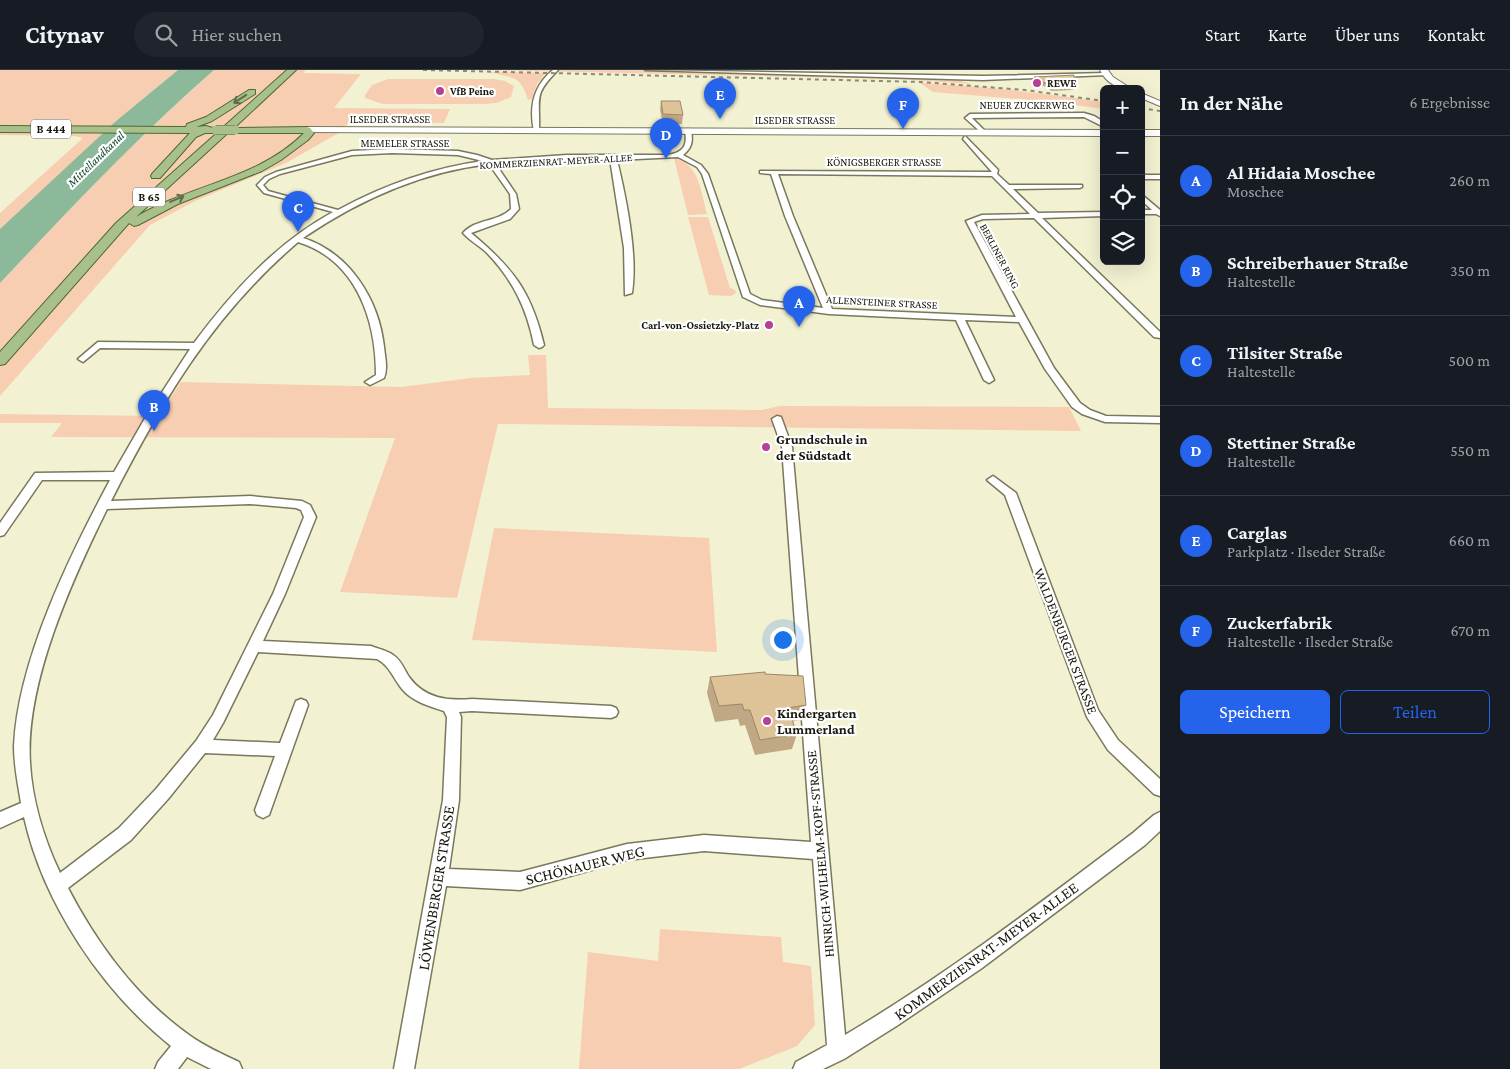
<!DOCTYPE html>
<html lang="de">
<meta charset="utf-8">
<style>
body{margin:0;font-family:"Crimson Pro",serif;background:#20242c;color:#f1f3f6}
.controls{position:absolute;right:15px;top:15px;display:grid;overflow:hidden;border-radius:8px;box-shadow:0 5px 20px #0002}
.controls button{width:45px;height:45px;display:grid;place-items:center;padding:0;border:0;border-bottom:1px solid #363941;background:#171b24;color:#f1f3f6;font:25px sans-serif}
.you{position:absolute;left:782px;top:569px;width:18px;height:18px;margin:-12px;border:4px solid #fff;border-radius:50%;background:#1a73e8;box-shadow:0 0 0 8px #1a73e833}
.badge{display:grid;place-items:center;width:32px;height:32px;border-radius:50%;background:#2563eb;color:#fff;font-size:16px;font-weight:700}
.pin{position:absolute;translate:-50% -41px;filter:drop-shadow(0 1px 2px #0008)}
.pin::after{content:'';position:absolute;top:26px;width:18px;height:15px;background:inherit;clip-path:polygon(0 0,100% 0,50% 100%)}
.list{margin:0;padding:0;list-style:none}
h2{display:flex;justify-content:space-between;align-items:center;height:65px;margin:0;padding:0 20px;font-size:21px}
h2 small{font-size:16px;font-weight:400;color:#9ea1a6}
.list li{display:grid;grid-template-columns:32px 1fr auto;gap:15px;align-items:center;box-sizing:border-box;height:90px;padding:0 20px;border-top:1px solid #363941}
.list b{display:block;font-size:19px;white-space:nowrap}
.list p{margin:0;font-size:16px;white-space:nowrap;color:#9ea1a6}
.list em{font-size:16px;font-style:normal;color:#9ea1a6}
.actions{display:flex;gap:10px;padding:15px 20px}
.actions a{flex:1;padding:11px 0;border:1px solid #2563eb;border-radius:8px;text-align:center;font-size:18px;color:#2563eb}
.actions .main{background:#2563eb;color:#fff}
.icon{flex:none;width:28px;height:28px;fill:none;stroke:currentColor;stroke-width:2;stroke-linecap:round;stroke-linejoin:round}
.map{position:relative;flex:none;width:1160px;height:999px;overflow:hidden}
header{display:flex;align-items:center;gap:30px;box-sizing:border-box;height:70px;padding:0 25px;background:#171b24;border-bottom:1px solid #363941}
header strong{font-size:24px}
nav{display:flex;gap:28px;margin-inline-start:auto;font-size:18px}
.search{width:350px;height:45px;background:#20242c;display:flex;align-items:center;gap:12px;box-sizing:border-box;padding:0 18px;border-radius:28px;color:#9ea1a6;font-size:19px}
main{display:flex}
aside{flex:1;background:#171b24}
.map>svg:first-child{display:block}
.green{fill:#f8ceb2}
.water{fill:#8bb99a}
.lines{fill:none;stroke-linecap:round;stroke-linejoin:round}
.street-casing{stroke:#79785c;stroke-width:3}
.secondary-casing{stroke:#79785c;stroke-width:2}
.primary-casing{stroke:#4f6a2d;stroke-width:2}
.street{fill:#fff;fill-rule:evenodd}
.secondary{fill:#fff;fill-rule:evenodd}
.primary{fill:#a7c08c;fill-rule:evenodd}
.rail{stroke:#8b8a74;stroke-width:2;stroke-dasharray:4 4;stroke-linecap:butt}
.primary-bridge-casing{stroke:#4f6a2d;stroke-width:10;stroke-linecap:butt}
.primary-bridge{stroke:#a7c08c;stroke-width:9}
.wall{fill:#bfa883}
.building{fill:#dec398;stroke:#9b886a}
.oneway{stroke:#606c4c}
.poi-dot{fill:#b64096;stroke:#fff;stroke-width:2}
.labels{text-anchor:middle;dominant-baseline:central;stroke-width:4.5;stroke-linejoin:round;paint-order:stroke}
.far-poi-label{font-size:11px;font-weight:bold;fill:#18170c;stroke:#fff;text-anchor:start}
.far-street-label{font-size:11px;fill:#18170c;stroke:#fff}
.shield{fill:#fff;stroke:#5d5d55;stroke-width:1}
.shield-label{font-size:12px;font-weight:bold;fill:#18170c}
.far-water-label{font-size:12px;font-style:italic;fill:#033e21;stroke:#fff}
.poi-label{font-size:14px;font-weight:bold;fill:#18170c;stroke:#fff;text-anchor:start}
.street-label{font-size:14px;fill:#18170c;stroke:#fff}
.near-street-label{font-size:16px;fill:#18170c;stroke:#fff}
</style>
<header>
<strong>Citynav</strong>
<div class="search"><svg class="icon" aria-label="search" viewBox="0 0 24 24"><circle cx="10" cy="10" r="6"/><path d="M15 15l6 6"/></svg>Hier suchen</div>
<nav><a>Start</a><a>Karte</a><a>Über uns</a><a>Kontakt</a></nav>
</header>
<main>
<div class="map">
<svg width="1160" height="999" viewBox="0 0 1160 999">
<rect width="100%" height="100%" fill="#f2f1d1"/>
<!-- green -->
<path class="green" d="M0,0H178L115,53L0,159V143L83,68L74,66L0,65Z
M214,0H306L303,3L361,4L334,38L450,39L444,53L350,52L337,64L286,93L195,131L150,155L0,326V213C69,140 138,66 214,0Z
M481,0H637L950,8L972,14L897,9Z
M490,2L546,3L537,14L532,29L528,30C520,4 513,9 490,2Z
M388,9H494L505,11L514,16L511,27L509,28L496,33L485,34H383L365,28V25L372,15Z
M920,13C982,16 1043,23 1104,32V39L1044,31L933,22Z
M674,88C700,94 701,123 707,144L688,145Z
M688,147H708L730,218L735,220L736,223L731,226L709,225Z
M528,285H546L548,338L762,340L780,336L1069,337L1081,361L498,354L457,528L340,522L395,368L51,367L62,353H0V344L158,346L181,312L401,317L471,308L530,305Z
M494,458L709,468L717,582L472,570Z
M660,859L781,867L783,892L811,896L815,955L797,976L739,999H579L588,882L658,891Z"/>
<!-- water -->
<path class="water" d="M178,0H214C138,66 69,140 0,213V159L115,52Z"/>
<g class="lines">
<defs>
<path id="street" d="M553,0H558C533,25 540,27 539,60L534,61C529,37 533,16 553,0Z
M645,0L983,6L1105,3L1108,5L983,10Z
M1084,43L1094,46L1104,52V57L1084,47L972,48L985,61L983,64L965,48L970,44Z
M688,59L691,61C693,71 692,78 683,85L701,95L708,104L750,224L762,230L823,238L785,146L771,104L760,103V101L992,102L963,69L965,66L998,100L997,104L1009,115H1082V117L1080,118L1013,119L1038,143L1104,142V146L1042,148L1160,262V268L1154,267L1034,148L983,149L974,152L1054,298L1080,333L1090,340L1106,346L1160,347V353L1105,352L1082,344L1072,337L1045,299L1019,252L965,250L994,310L989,313L984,310L956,250L829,244L760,235L743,227L702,104L697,97L678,87L617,90C626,127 638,185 632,223L625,225L624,178L610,89L511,92L495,93L516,124L519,139L510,149L471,163C513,198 531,221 544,275L542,277L539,278L534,275C527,239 513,210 487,183C480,176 470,171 463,163C475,149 498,152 511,139L510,124L489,94C421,102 359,130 303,168C350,183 379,230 384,277C385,287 388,299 384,308L370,315L365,312L376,305C376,249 356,190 298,172C212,246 162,331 111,431L250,426L302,431L310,435L316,447L285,524L263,571L371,576C378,579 386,580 393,585C401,590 404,599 409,607C425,629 448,631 472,629L611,636L616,638L618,642L616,646L611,648L472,641L459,642L461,647L459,730L449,799L520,802L627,774L704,765L811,772L782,377L772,349L777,346L781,347L792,377L845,965C946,905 1039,834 1133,763L1154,745L1160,742V761L1145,775L982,898L898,955L844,989L823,999H793L796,992L827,975L813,789L704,781L627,790L520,820L446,816L414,999H394L443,730L447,647L444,641C429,636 413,632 402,619C393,608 390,596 377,589L258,582L223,653L213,670L280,673L296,631L301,629L306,631L308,635L269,745L263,748L257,745L255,740L275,686L205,683L168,729L131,770L68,818C97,874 137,928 189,965C204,976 222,984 239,992L242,999H211L187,987L178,999H155L158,992L171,976C102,921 43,833 24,747L0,758V742L21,733C18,714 14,696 14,676C18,590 70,485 110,410H42L4,465L0,466V453L35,403L114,402L144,350L190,279L100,278L83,292L78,289L98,272L194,273C232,222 276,173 333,142L264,123L257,115L265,107L276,102L352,81L392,79L458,81L477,85L492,90L567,85H667C682,83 688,77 685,61ZM392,83L458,85L483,91C432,98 384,115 338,140L268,121L263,115L269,109L280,104L352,85ZM778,104L992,106L1030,144L982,145L966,151L1016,247L832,239L793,146ZM250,434L296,438L301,440L304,447L273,524L213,645L196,671L156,719L119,758L60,803C44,769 32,730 30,693C25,613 72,510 107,439Z
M1141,105H1160V109H1141Z
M1141,124L1160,140V146L1156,144H1141V140H1152L1141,130Z
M993,406L1016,423L1098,640L1118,670L1160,709V726L1154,724L1108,680L1087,647L1005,425L987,410Z"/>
<path id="secondary" d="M1100,0H1108L1113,7L1132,19C1118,19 1106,13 1100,0Z
M1141,23L1160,31V36L1141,28Z
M307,57L1104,60V66L304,62V58Z
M1141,60H1160V66H1141Z"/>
<path id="primary" d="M287,0H296L234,58L307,57L310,58L314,63L308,70L281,90L262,101L178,134L138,155L134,156L129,153L5,294L0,295V282L116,153L217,63H205L196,67L160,108H152L151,106L152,104L190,63L0,62V56L186,57L187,54L206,47L249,20H255V24L212,51L196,57L206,56L220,60ZM231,60L235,63H304C259,109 189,115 136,147Z"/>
</defs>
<!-- street casing -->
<use href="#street" class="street-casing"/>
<!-- secondary casing -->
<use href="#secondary" class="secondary-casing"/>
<!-- primary casing -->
<use href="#primary" class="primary-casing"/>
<!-- street -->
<use href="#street" class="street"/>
<!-- secondary -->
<use href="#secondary" class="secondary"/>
<!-- primary -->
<use href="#primary" class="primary"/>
<!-- rail -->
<path class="rail" d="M423,0L921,12L1025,20L1104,31
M1141,38L1160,41"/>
<defs>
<path id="primary-bridge" d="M216,60H235"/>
</defs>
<!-- primary-bridge casing -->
<use href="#primary-bridge" class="primary-bridge-casing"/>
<!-- primary-bridge -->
<use href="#primary-bridge" class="primary-bridge"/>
</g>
<!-- wall -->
<path class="wall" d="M1034,7L1074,17L1073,20L1052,21L1033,10Z
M661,31L683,45L682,54H663L660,40Z
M765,604L806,635L800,650L793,651L797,664L792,679L755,685L745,655L740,656L738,649L715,652L707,623L710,607Z"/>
<!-- building -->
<path class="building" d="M1074,5V17L1054,18L1034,7Z
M661,31H680L683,45L663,44Z
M765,602V604L803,606L806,635L788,638L797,664L760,670L750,640H744L742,634L719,636L710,607Z"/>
<!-- one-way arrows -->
<defs><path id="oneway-shaft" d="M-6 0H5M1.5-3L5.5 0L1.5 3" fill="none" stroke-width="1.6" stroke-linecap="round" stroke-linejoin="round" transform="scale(1.25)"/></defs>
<g class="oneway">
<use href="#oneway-shaft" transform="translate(240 29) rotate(147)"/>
<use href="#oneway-shaft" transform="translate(177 129) rotate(-23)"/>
</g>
<!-- markers -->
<g class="poi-dot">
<circle cx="1037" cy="13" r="5"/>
<circle cx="440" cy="21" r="5"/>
<circle cx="769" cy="255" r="5"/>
<circle cx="766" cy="377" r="5"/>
<circle cx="767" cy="651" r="5"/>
</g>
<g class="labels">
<!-- far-poi labels -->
<g class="far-poi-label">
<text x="1047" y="13">REWE</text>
<text x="450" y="21">VfB Peine</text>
<text x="759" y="255" text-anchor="end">Carl-von-Ossietzky-Platz</text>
</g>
<!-- far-street labels -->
<g class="far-street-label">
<text x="1027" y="35">NEUER ZUCKERWEG</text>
<text x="390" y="49">ILSEDER STRASSE</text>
<text x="795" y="50">ILSEDER STRASSE</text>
<text x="405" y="73">MEMELER STRASSE</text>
<text transform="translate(556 91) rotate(-3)">KOMMERZIENRAT-MEYER-ALLEE</text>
<text x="884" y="92">KÖNIGSBERGER STRASSE</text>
<text transform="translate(1000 186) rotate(62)">BERLINER RING</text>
<text transform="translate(882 232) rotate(3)">ALLENSTEINER STRASSE</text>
</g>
<!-- shield labels -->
<g class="shield">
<rect x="31" y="49.5" width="40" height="19" rx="4"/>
<rect x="133" y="117.5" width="32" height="19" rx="4"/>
</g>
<g class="shield-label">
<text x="51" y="59">B 444</text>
<text x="149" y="127">B 65</text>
</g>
<!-- far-water labels -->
<g class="far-water-label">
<text transform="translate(96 89) rotate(-44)">Mittellandkanal</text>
</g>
<!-- poi labels -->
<g class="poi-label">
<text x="776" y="369">Grundschule in<tspan x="776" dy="16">der Südstadt</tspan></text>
<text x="777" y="643">Kindergarten<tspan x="777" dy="16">Lummerland</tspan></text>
</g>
<!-- street labels -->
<g class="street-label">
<text transform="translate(1066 571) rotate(69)">WALDENBURGER STRASSE</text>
<text transform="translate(820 784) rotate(-95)">HINRICH-WILHELM-KOPF-STRASSE</text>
</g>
<!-- near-street labels -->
<g class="near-street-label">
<text transform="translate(585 795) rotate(-14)">SCHÖNAUER WEG</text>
<text transform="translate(436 818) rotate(-81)">LÖWENBERGER STRASSE</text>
<text transform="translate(986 881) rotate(-36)">KOMMERZIENRAT-MEYER-ALLEE</text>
</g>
</g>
</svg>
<div class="controls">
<button>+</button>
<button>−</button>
<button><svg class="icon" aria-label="locate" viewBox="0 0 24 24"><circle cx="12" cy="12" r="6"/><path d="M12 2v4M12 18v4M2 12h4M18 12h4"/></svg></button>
<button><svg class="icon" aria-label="layers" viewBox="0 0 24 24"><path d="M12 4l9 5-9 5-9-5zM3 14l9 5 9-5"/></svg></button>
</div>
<div class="you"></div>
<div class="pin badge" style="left:799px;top:257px">A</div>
<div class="pin badge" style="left:154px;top:361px">B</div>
<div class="pin badge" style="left:298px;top:162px">C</div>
<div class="pin badge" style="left:666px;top:89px">D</div>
<div class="pin badge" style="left:720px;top:49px">E</div>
<div class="pin badge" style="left:903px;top:59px">F</div>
</div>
<aside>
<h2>In der Nähe<small>6 Ergebnisse</small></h2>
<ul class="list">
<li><span class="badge">A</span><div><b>Al Hidaia Moschee</b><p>Moschee</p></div><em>260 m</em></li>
<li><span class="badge">B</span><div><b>Schreiberhauer Straße</b><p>Haltestelle</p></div><em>350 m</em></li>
<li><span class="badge">C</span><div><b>Tilsiter Straße</b><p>Haltestelle</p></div><em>500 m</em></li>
<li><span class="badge">D</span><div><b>Stettiner Straße</b><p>Haltestelle</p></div><em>550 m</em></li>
<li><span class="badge">E</span><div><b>Carglas</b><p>Parkplatz · Ilseder Straße</p></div><em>660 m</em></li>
<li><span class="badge">F</span><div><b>Zuckerfabrik</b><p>Haltestelle · Ilseder Straße</p></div><em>670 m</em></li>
</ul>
<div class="actions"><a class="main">Speichern</a><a>Teilen</a></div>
</aside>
</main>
